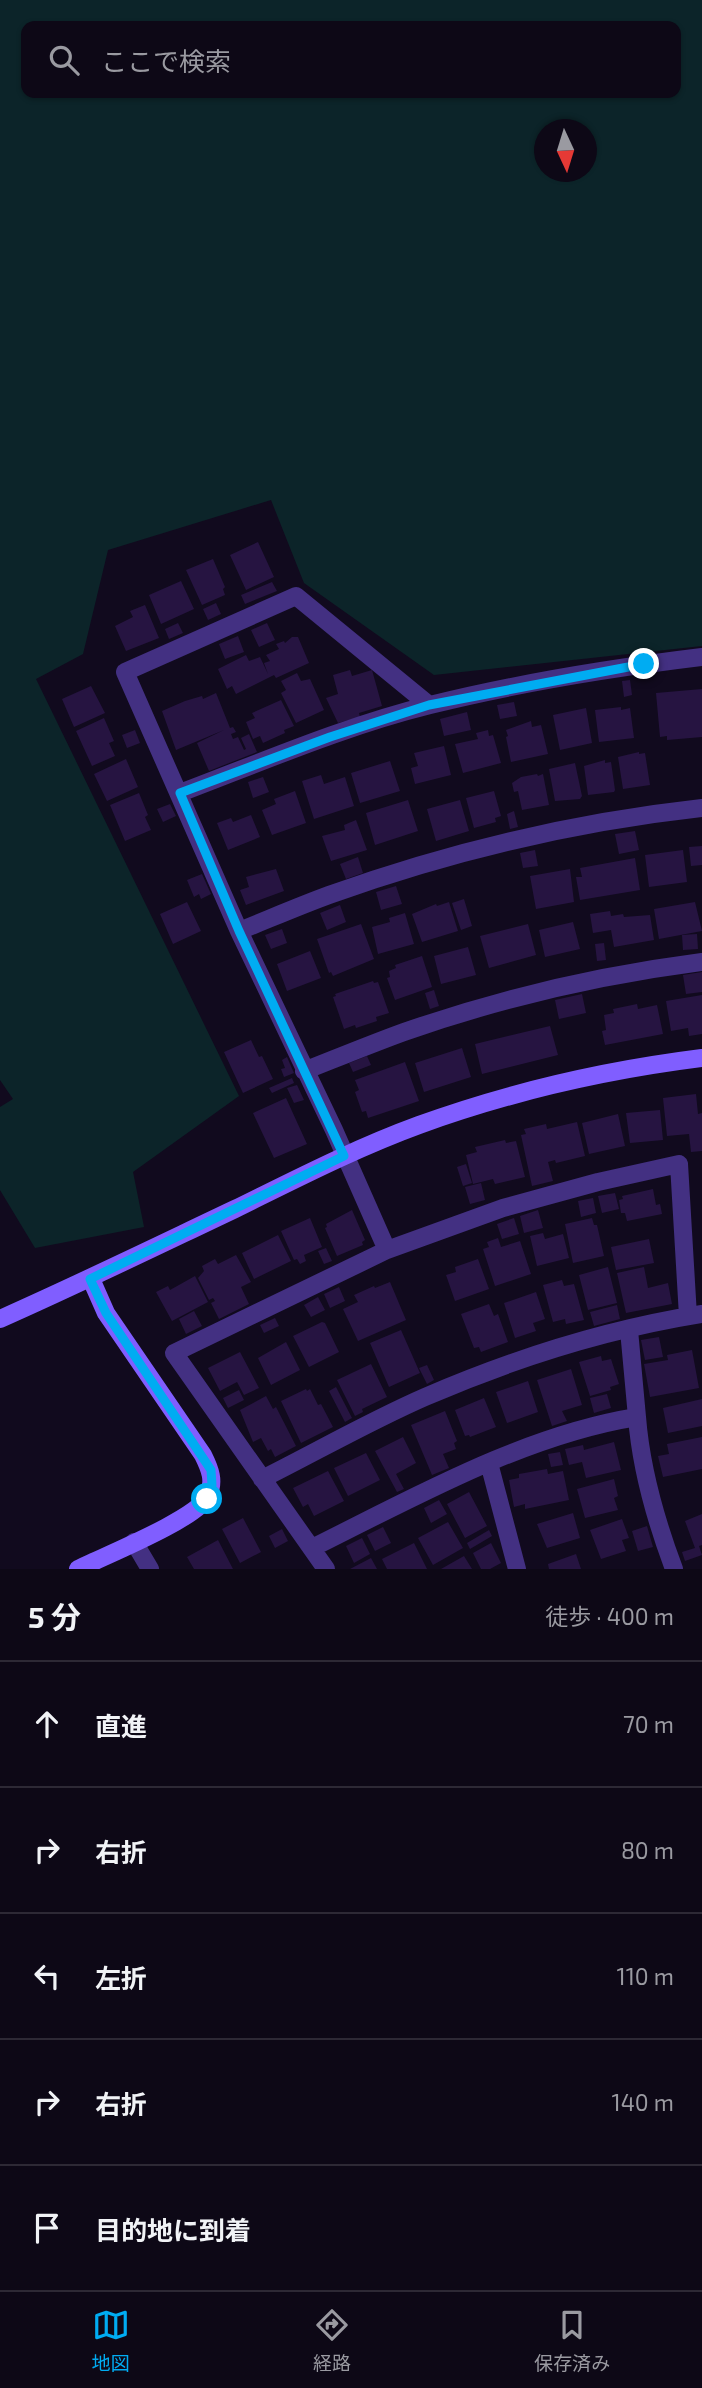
<!DOCTYPE html>
<html lang="ja">
<meta charset="utf-8">
<style>
body{margin:0;font-family:"Exo 2","Noto Sans JP",sans-serif;background:#16111f;color:#f1f3f6}
.compass{position:absolute;left:534px;top:119px;width:63px;height:63px;border-radius:50%;background:#0d0816;box-shadow:0 2px 5px #0004;rotate:176deg}
.stop{position:absolute;width:21px;height:21px;margin:-16px;border:5px solid #00acf2;border-radius:50%;background:#fff}
.stop.end{background:#00acf2;border-color:#fff;box-shadow:0 2px 7px #0008}
.list{margin:0;padding:0;list-style:none}
h2{display:flex;justify-content:space-between;align-items:center;height:91px;margin:0;padding:0 28px;font-size:30px}
h2 small{font-size:23px;font-weight:400;color:#9a9aa1}
.list li{display:grid;grid-template-columns:46px 1fr auto;gap:21px;align-items:center;box-sizing:border-box;height:126px;padding:0 28px;border-top:2px solid #2d2935}
.list b{display:block;font-size:26px;white-space:nowrap}
.list em{font-size:23px;font-style:normal;color:#9a9aa1}
.icon{flex:none;width:38px;height:38px;fill:none;stroke:currentColor;stroke-width:2;stroke-linecap:round;stroke-linejoin:round}
.map{position:relative;flex:none;width:702px;height:1569px;overflow:hidden}
.search{position:absolute;background:#0d0816;box-shadow:0 2px 5px #0004;left:21px;right:21px;top:21px;height:77px;display:flex;align-items:center;gap:18px;box-sizing:border-box;padding:0 24px;border-radius:14px;color:#9a9aa1;font-size:26px}
.sheet{height:721px;background:#0d0816}
nav{display:flex;justify-content:space-around;align-items:center;box-sizing:border-box;height:98px;border-top:2px solid #2d2935;background:#0d0816;font-size:19px;color:#9a9aa1}
nav a{display:grid;justify-items:center;gap:4px}
nav .on{color:#00acf2}
.map>svg:first-child{display:block}
.green{fill:#0c2429;fill-rule:evenodd}
.building{fill:#261441}
.lines{fill:none;stroke-linecap:round;stroke-linejoin:round}
.street{stroke:#433082;stroke-width:18}
.secondary{stroke:#805eff;stroke-width:18}
.route{stroke:#00acf2;stroke-width:9}
</style>
<div class="map">
<svg width="702" height="1569" viewBox="0 0 702 1569">
<rect width="100%" height="100%" fill="#110a1e"/>
<!-- green -->
<path class="green" d="M0,0H702V646L434,675L304,583L271,500L108,550L83,654L36,679L239,1096L133,1172L144,1227L35,1248L0,1190V1107L13,1099L0,1080ZM26,26H676V93H26ZM544,130H586V172H544Z"/>
<!-- building -->
<path class="building" d="M258,542L274,577L246,590L230,555Z
M213,559L225,587L223,589L225,595L202,605L186,570Z
M181,581L194,609L161,624L149,595Z
M272,582L277,591L245,604L241,595Z
M216,603L221,614L208,620L203,609Z
M145,605L159,638L126,651L115,626L133,617L130,611Z
M178,623L183,633L169,639L165,629Z
M267,623L275,640L259,647L251,630Z
M238,636L244,652L225,659L219,644Z
M292,637H298L309,663L276,678L274,675L236,694L232,686L227,689L218,669L246,655L249,661L260,657L268,674L264,663L270,661L266,655L279,649L276,644L284,641L285,643Z
M350,670L352,676L372,670L382,706L359,713L360,717L338,723L326,698L338,694L333,675Z
M297,673L301,681L310,679L324,710L296,723L281,693L286,690L281,681Z
M630,680L632,695L624,697L622,681Z
M91,686L105,713L74,727L62,699Z
M702,689V737L667,740V736L660,737L656,693Z
M216,693L230,728L233,727L236,732L231,734L233,739L238,737L244,750L246,749L241,738L249,734L257,752L209,771L197,743L224,730L176,750L162,711L185,701L202,696L203,699Z
M281,700L294,726L284,730L285,733L263,743L260,736L253,739L246,722L255,718L252,713Z
M514,702L517,716L500,719L497,705Z
M621,707V710L630,708L634,738L599,742L595,710Z
M586,708L592,743L560,750L553,715Z
M467,712L471,730L444,736L440,719Z
M104,718L114,741L109,743L115,756L92,766L76,731Z
M531,721L532,727L541,725L548,754L511,762L506,737L508,736L506,730Z
M135,730L140,743L127,748L122,735Z
M488,730L489,736L493,735L501,763L463,773L455,744L478,739L476,733Z
M444,746L451,775L415,784L411,768L418,766L414,753Z
M639,752V754L645,753L650,785L623,789L618,757Z
M126,759L138,787L107,801L94,774Z
M605,760V763L611,762L615,790L614,792L588,795L584,766Z
M390,761L400,791L360,803L351,773Z
M575,763L582,796L580,799L555,801L549,769Z
M537,774L538,776L543,774L549,805L522,810L518,791L514,792L512,783L521,777Z
M321,775L324,784L345,777L354,806L314,819L302,781Z
M263,777L269,792L253,798L248,782Z
M295,791L306,823L272,835L262,810L276,804L274,799Z
M494,791L501,816L495,818L496,822L474,828L466,798Z
M139,793L148,815L145,817L151,830L125,841L110,805Z
M408,800L418,831L375,845L366,813Z
M460,800L469,831L436,841L427,809Z
M170,804L176,816L163,822L157,809Z
M514,811L518,827L510,829L507,814Z
M251,815L260,837L228,850L217,823L231,818L233,822Z
M356,820L367,850L331,861L322,836L345,830L344,825Z
M635,831L639,850L619,854L615,834Z
M702,846V865L691,866L689,847Z
M535,850L538,866L523,868L520,853Z
M683,850L687,882L649,887L645,855Z
M358,857L363,873L346,879L340,864Z
M635,858L640,890L580,900L576,877H582L580,868Z
M276,869L284,891L246,905L240,890L249,887L246,877Z
M570,869L574,902L536,909L530,876Z
M202,874L211,894L201,899L199,894L194,897L187,880Z
M396,886L402,904L381,910L376,892Z
M464,899L472,926L461,930L452,903Z
M187,902L201,931L173,944L160,914Z
M449,902L458,931L422,942L412,914L436,904L437,906Z
M695,902L702,931L659,939L654,909Z
M340,905L346,922L327,930L320,913Z
M610,911L611,916L623,914L624,917L650,915L654,940L614,947L611,930L593,933L590,914Z
M405,913L414,944L378,954L372,927L390,922L389,918Z
M573,922L580,949L545,957L539,930Z
M361,924L374,959L333,976L331,972L329,973L317,939Z
M528,924L536,955L489,968L480,936Z
M282,929L287,943L271,949L265,935Z
M697,934L698,949L683,950L682,935Z
M604,943L606,960L597,961L595,944Z
M468,947L476,975L441,984L434,956Z
M310,951L321,978L287,991L277,964Z
M422,956L432,987L395,1000L387,978L390,977L389,971L396,968L395,965Z
M702,972V992L686,994L683,975Z
M373,981L374,983L378,982L389,1013L376,1017L377,1021L356,1028L355,1025L344,1029L333,997L336,996L335,994Z
M434,990L439,1006L430,1009L425,993Z
M582,994L586,1013L559,1019L555,1000Z
M702,995V1034L689,1036L688,1028L671,1031L666,1001Z
M637,1004L638,1009L657,1005L663,1034L605,1045L602,1031L606,1030L604,1015L614,1013L613,1009Z
M550,1026L558,1055L482,1074L475,1044Z
M251,1040L259,1057L262,1056L273,1079L243,1093L224,1052Z
M462,1048L471,1077L424,1092L415,1063Z
M367,1056L371,1065L353,1072L349,1063Z
M287,1057L294,1073L284,1077L281,1069L285,1068L282,1060Z
M405,1062L419,1101L368,1118L366,1111L362,1112L355,1092L359,1090L355,1080Z
M292,1078L294,1083L272,1093L269,1088Z
M297,1085L304,1100L294,1103L287,1088Z
M696,1094L698,1114L702,1113V1151L691,1152L689,1134L667,1136L663,1098Z
M286,1098L307,1144L274,1158L253,1113Z
M660,1110L663,1140L630,1143L626,1113Z
M618,1114L625,1146L589,1154L582,1123Z
M577,1122L585,1156L556,1163L555,1160L548,1162L553,1181L532,1186L521,1135L526,1134L524,1129L546,1124L547,1129Z
M505,1140L506,1143L516,1141L525,1177L495,1184L493,1179L473,1184L466,1155L477,1152L475,1147Z
M466,1164L472,1183L463,1186L457,1167Z
M481,1183L485,1200L470,1204L465,1187Z
M653,1189L656,1205L660,1204L662,1214L627,1221L625,1213H621L619,1200L623,1199L622,1196Z
M615,1193L619,1209L602,1213L598,1196Z
M593,1198L596,1213L581,1217L578,1201Z
M352,1210L365,1240L362,1242L363,1245L337,1256L325,1228L327,1227L326,1224Z
M538,1210L543,1228L524,1233L520,1216Z
M310,1218L322,1247L304,1255L306,1261L300,1264L297,1259L294,1260L281,1231Z
M514,1218L519,1234L502,1239L497,1224Z
M592,1218L594,1225H597L604,1256L573,1263L565,1224Z
M543,1233L545,1239L563,1234L569,1258L537,1266L530,1236Z
M278,1235L291,1261L254,1279L242,1253Z
M498,1238L501,1247L520,1241L531,1274L495,1286L483,1249L489,1247L487,1242Z
M649,1239L654,1263L616,1270L611,1247Z
M326,1248L332,1261L324,1264L318,1251Z
M236,1255L251,1282L241,1287L249,1304L219,1319L211,1303L215,1301L213,1298L209,1300L198,1278L204,1271L202,1266L215,1259L218,1264Z
M478,1259L489,1289L455,1301L446,1275L456,1272L455,1267Z
M608,1267L617,1303L588,1310L579,1275Z
M644,1267L648,1288L668,1283L672,1304L626,1313L617,1273Z
M195,1276L208,1302L172,1321L156,1292L168,1286L170,1290Z
M562,1280L564,1286L574,1284L584,1320L566,1324L565,1319L553,1322L543,1285Z
M390,1282L406,1320L358,1341L343,1309L358,1302L354,1295L374,1286L375,1288Z
M339,1287L345,1301L330,1308L324,1294Z
M536,1292L545,1319L533,1323L536,1331L515,1338L504,1303Z
M318,1297L325,1310L311,1317L304,1305Z
M489,1304L494,1316L498,1314L508,1342L481,1352L479,1347L474,1348L461,1314Z
M617,1305L620,1319L594,1326L590,1312Z
M194,1311L202,1326L186,1334L179,1319Z
M275,1318L279,1326L264,1333L260,1325Z
M322,1322L325,1323L339,1352L309,1367L293,1336Z
M401,1330L420,1373L389,1387L370,1343Z
M659,1337L663,1357L645,1360L641,1340Z
M286,1342L300,1370L271,1385L258,1358Z
M692,1350L699,1388L650,1397L644,1364L668,1360L667,1355Z
M240,1352L259,1388L244,1395L237,1382L220,1391L208,1368Z
M601,1356L602,1361L611,1359L619,1384L610,1387L611,1390L590,1396L579,1362Z
M371,1364L387,1397L362,1409L363,1412L355,1416L337,1380Z
M427,1365L434,1380L427,1384L419,1368Z
M571,1369L582,1405L562,1411L567,1421L552,1426L537,1380Z
M528,1381L538,1412L507,1423L496,1392Z
M336,1387L352,1418L345,1422L329,1391Z
M306,1389L307,1391L310,1389L318,1405L321,1404L333,1427L301,1443L281,1401Z
M239,1390L244,1400L228,1408L223,1398Z
M607,1394L611,1408L594,1413L590,1398Z
M266,1396L273,1409L276,1407L296,1446L275,1457L271,1449L268,1451L261,1438L253,1442L240,1410Z
M484,1398L496,1427L470,1437L469,1435L465,1436L455,1410Z
M702,1399V1426L668,1433L663,1408Z
M445,1411L457,1441L454,1443L456,1449L443,1454L449,1468L432,1475L411,1425Z
M403,1437L416,1463L396,1474L404,1489L397,1492L375,1451Z
M702,1437V1469L663,1477L658,1456L669,1454L667,1444Z
M614,1442L621,1470L586,1478L582,1462L569,1465L565,1449L583,1445L584,1450Z
M560,1452L563,1465L551,1467L548,1454Z
M366,1453L380,1480L348,1496L334,1468Z
M547,1469L548,1474L563,1471L569,1500L525,1509V1504L514,1507L509,1480L519,1478V1474Z
M328,1471L344,1501L314,1516L308,1504L303,1507L293,1488Z
M614,1479L618,1496L614,1498L618,1510L585,1518L577,1489Z
M469,1492L487,1526L465,1538L447,1504Z
M439,1500L447,1514L431,1523L424,1508Z
M573,1513L580,1538L547,1548L537,1524Z
M702,1514V1545L699,1546L702,1555L685,1561L682,1552L695,1548L685,1521Z
M243,1518L261,1552L240,1563L222,1529Z
M622,1519L629,1538L622,1540L626,1551L601,1559L590,1530Z
M448,1522L463,1548L433,1565L418,1538Z
M647,1526L653,1547L638,1551L632,1531Z
M383,1527L391,1543L375,1551L367,1535Z
M282,1529L288,1541L275,1548L269,1536Z
M489,1530L492,1536L470,1549L467,1543Z
M362,1538L370,1554L354,1563L346,1546Z
M218,1540L233,1569H194L187,1557Z
M414,1543L427,1569H387L382,1559Z
M491,1543L501,1563L490,1569H481L473,1553Z
M576,1554L581,1569H549L548,1564Z
M464,1556L472,1569H441Z
M371,1558L377,1569H350Z"/>
<g class="lines">
<!-- street -->
<path class="street" d="M180,793C262,762 345,726 430,705C519,683 611,668 702,657
M239,931C269,919 299,906 329,895C449,852 575,822 702,808
M304,1071C337,1058 371,1044 404,1032C501,998 601,975 702,962
M387,1250L334,1130L239,931L125,672L296,596L429,705
M629,1330L637,1417
M489,1463L517,1569
M262,1479C316,1452 370,1421 425,1397C513,1359 608,1329 702,1314
M134,1542L150,1569
M312,1548C413,1498 524,1435 637,1417C641,1469 656,1521 674,1569
M326,1569L174,1353L387,1250L503,1208L598,1182L679,1164L688,1316"/>
<!-- secondary -->
<path class="secondary" d="M0,1319C79,1284 157,1246 235,1209C296,1179 356,1148 419,1125C510,1092 606,1070 702,1058
M78,1569C104,1556 197,1519 208,1496C215,1481 210,1469 203,1455L106,1313L91,1279"/>
</g>
<g class="lines">
<!-- route -->
<path class="route" d="M207,1499L212,1485L211,1470L106,1313L90,1279L344,1156L239,931L180,793L330,737L429,705L644,664"/>
</g>
</svg>
<svg class="compass" viewBox="-18 -18 36 36"><path d="M0-13l5 13h-10z" fill="#e53935"/><path d="M0 13l5-13h-10z" fill="#9a9aa1"/></svg>
<div class="stop" style="left:207px;top:1499px"></div>
<div class="stop end" style="left:644px;top:664px"></div>
<div class="search"><svg class="icon" aria-label="search" viewBox="0 0 24 24"><circle cx="10" cy="10" r="6"/><path d="M15 15l6 6"/></svg>ここで検索</div>
</div>
<section class="sheet">
<h2>5 分<small>徒歩 · 400 m</small></h2>
<ul class="list">
<li><svg class="icon" aria-label="ahead" viewBox="0 0 24 24"><path d="M12 20V5M6 11l6-6 6 6"/></svg><div><b>直進</b></div><em>70 m</em></li>
<li><svg class="icon" aria-label="right" viewBox="0 0 24 24"><path d="M7 20v-9h11M14 6l5 5-5 5"/></svg><div><b>右折</b></div><em>80 m</em></li>
<li><svg class="icon" aria-label="left" viewBox="0 0 24 24"><path d="M17 20v-9H6M10 6l-5 5 5 5"/></svg><div><b>左折</b></div><em>110 m</em></li>
<li><svg class="icon" aria-label="right" viewBox="0 0 24 24"><path d="M7 20v-9h11M14 6l5 5-5 5"/></svg><div><b>右折</b></div><em>140 m</em></li>
<li><svg class="icon" aria-label="arrive" viewBox="0 0 24 24"><path d="M6 21V4h12l-3 4 3 4H6"/></svg><div><b>目的地に到着</b></div></li>
</ul>
</section>
<nav>
<a class="on"><svg class="icon" aria-label="map" viewBox="0 0 24 24"><path d="M3 6l6-2 6 2 6-2v14l-6 2-6-2-6 2zM9 4v14M15 6v14"/></svg>地図</a>
<a><svg class="icon" aria-label="directions" viewBox="0 0 24 24"><path d="M12 3l9 9-9 9-9-9zM9 14v-3h6M13 9l2 2-2 2"/></svg>経路</a>
<a><svg class="icon" aria-label="saved" viewBox="0 0 24 24"><path d="M7 4h10v16l-5-4-5 4z"/></svg>保存済み</a>
</nav>
